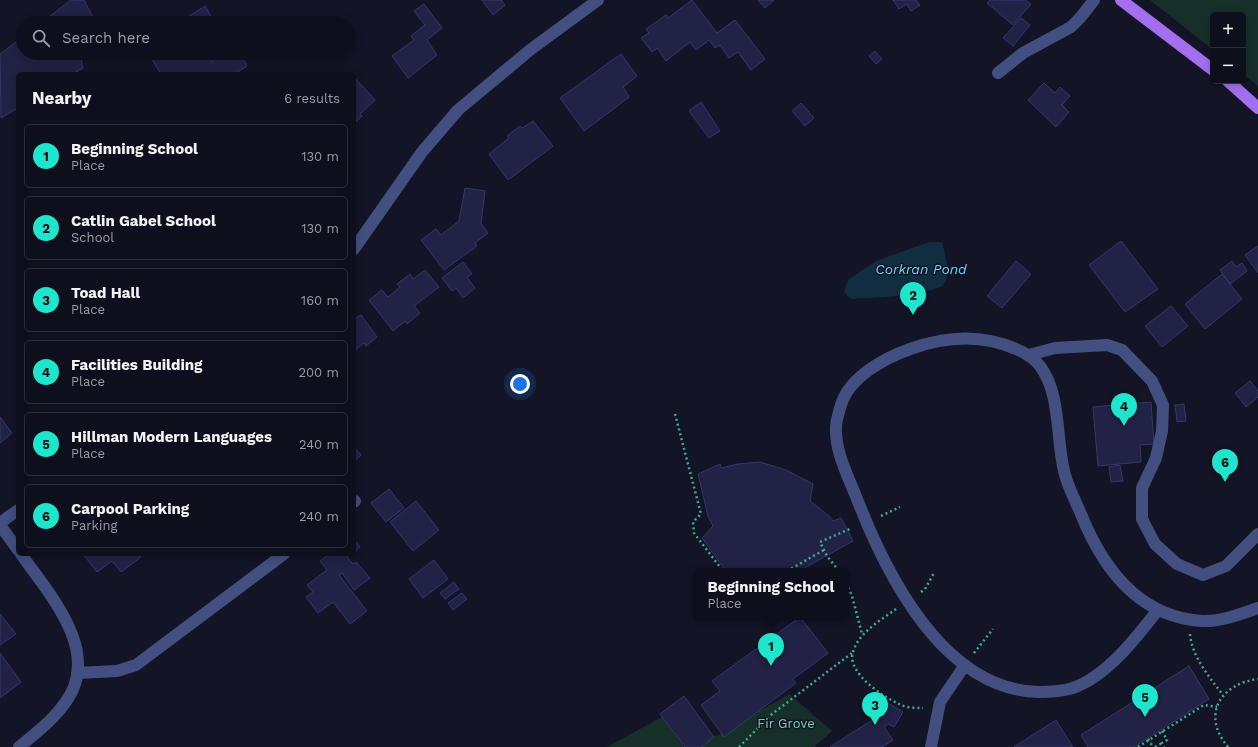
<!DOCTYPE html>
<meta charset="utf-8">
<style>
body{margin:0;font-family:"Work Sans",sans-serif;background:#1c1d29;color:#f1f3f6}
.controls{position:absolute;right:12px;top:12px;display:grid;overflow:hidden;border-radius:6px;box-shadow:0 2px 10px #0003}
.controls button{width:36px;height:36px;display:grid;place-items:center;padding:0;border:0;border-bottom:1px solid #2e2f3b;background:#0e0f1c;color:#f1f3f6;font:20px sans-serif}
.you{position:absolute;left:520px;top:384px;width:14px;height:14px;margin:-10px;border:3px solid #fff;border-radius:50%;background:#1a73e8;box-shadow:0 0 0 6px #1a73e833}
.badge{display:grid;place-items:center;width:26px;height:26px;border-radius:50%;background:#1de6cc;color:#111;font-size:13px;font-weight:700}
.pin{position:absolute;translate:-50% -33px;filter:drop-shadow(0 1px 2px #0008)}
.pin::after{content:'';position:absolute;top:21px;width:14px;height:12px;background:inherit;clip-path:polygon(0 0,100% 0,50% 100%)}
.popup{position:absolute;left:693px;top:568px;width:156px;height:52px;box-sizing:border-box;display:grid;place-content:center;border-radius:6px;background:#0e0f1c;filter:drop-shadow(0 1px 3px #0005);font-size:13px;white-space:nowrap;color:#9b9ca3}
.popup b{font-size:15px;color:#f1f3f6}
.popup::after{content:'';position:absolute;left:50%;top:100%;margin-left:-8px;border:8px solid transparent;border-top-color:#0e0f1c}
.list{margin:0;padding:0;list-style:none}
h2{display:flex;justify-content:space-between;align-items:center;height:52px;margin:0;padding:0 16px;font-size:17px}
h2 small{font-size:13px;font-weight:400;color:#9b9ca3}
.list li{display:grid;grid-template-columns:26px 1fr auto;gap:12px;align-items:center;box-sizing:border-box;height:64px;margin:0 8px 8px;padding:0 8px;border:1px solid #2e2f3b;border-radius:6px}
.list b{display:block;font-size:15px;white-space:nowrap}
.list p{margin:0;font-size:13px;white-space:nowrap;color:#9b9ca3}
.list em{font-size:13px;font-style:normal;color:#9b9ca3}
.icon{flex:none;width:22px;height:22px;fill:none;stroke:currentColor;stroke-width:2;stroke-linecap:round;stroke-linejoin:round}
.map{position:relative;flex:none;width:1258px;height:747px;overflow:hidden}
.search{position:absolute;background:#0e0f1c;box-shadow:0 2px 10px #0003;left:16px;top:16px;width:340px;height:44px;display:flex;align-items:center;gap:10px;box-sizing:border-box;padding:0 14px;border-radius:22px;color:#9b9ca3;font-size:15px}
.panel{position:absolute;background:#0e0f1c;box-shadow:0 2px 10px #0003;left:16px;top:72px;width:340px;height:484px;border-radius:6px}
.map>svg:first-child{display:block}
.green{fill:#163029}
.water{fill:#112e41}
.building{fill:#212245;stroke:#35376f}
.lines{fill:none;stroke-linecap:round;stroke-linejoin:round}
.path{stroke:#3ead8d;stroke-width:2.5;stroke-dasharray:2 3;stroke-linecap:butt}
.minor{stroke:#434f80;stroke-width:12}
.major{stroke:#a26fef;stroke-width:12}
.labels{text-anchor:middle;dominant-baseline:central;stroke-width:3;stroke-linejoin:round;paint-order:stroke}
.park-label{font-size:13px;fill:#6fd4a3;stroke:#131426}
.water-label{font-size:14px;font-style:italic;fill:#75d3f0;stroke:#131426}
</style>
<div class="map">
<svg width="1258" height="747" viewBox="0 0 1258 747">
<rect width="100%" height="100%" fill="#131426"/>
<!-- green -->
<path class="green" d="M1150,0H1258V86L1243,74V15H1213V50Z
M789,694L832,731L814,747H693L696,740L718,735Z
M662,717L684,747H607Z"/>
<!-- water -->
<path class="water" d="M929,242H942L949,272L943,286C914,297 882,297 851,299L844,292L848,280L876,261Z"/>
<!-- building -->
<path class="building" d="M71,0H84L96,23H41Z
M482,0H501L505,5L493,15Z
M692,0L717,33L735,20L765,59L751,70L738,52L729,58L720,45L715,48L709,40L696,50L690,42L666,61L657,48L652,52L641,38L649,33L646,29L666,15L668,18Z
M758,0H774L765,8Z
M893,0H916L920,5L911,11L907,4L899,9Z
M990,0H1025L1031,4L1013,25L987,3Z
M424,4L442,28L427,40L437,55L408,78L392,56L414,40L411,36L425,25L414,11Z
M205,6L215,23H172L181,17L183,20Z
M1021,18L1030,25L1013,46L1003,38Z
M23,37V53H89L81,60L83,68L73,74H18V108L1,118L0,54Z
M875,51L882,59L876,64L869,56Z
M148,53H206L212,62L215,60L211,53H240L247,66L234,74H161Z
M621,54L637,76L623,87L629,97L584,131L560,98Z
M354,77L375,100L360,114L362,116L354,123Z
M1044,83L1055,93L1060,87L1070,96L1062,105L1069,112L1056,127L1028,100Z
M701,102L720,131L709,138L689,111Z
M801,103L814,118L805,126L792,111Z
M533,121L553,146L508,180L489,154L509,138L507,136L520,126L522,128Z
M465,188L485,191L481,223L488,233L475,243L477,246L444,270L421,240L436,229L441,235L459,221Z
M1121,241L1158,289L1125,312L1089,265Z
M1258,246V273L1245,255Z
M1016,261L1031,274L1002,308L987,296Z
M1232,261L1236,267L1242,263L1247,271L1230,284L1220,270Z
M463,262L472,274L467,277L475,288L463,298L456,288L452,291L442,278Z
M425,270L439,287L414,306L420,313L407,324L405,321L393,331L369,300L382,290L388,297L400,287L397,284L410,274L413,279Z
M1222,274L1242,299L1205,329L1185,304Z
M1171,306L1188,326L1162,347L1145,326Z
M361,315L377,337L366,346L364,343L354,351V319Z
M1250,381L1258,391V397L1246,407L1235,393Z
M1151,402L1154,444L1140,445L1141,462L1098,466L1093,407Z
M1184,404L1186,421L1177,422L1175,405Z
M0,417L12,433L0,443Z
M354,447L361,455L354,461Z
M760,462L786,470L813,484L810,501L829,516L833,521L841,518L853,541L799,571H726L702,538L713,526L708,516L698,474L720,464L721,468L738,464Z
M1120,465L1123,481L1111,482L1109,467Z
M389,489L404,508L386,522L371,503Z
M416,501L439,530L413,551L390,522Z
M354,539L360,547L354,552Z
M83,554H139L141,557L121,572L112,561L97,572Z
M330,554H351L347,557L353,564L356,562L370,578L354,590L342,573L339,575L367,611L350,624L333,602L318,613L306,597L313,592L307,585L327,570L320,561Z
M434,560L448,579L423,598L409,579Z
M454,582L459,589L445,599L440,593Z
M462,593L467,599L453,610L448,603Z
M0,614L16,634L0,645Z
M800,617L828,653L793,679L796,683L724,737L701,705L720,691L712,681Z
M0,653L21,682L0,698Z
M1189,666L1209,699L1134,747H1088L1081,735Z
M684,696L714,737L701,747H685L660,714Z
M888,703L903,712L894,727L888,724L884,727L893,740L882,747H830L880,715Z
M1056,720L1073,747H1014Z"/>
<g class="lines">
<!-- path -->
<path class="path" d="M675,414L701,514L693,522L694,533L723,571
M881,516L900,507
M787,571L824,550
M839,571L827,556L820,542L852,528
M846,583L852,596L862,634
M921,592L925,589L934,573
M896,609C880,621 859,632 853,652C846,672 883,697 899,704C906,708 915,708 923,708
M1190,634C1192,657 1210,678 1223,695
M974,653L993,629
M1162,731L1167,740L1162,743L1164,747
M1148,739L1153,747
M739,747L772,714L852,653
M1138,747L1204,705L1217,707
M1155,747L1162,743
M1228,747C1201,715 1220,684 1258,679"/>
<!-- minor -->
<path class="minor" d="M998,73L1023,53L1071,27L1080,18L1094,0
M354,249L422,152L458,110L530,50L598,0
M1029,355L1055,348L1107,345L1122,350L1152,381L1163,405L1162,431L1156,458L1142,488V519L1155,544L1177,564L1203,575L1226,566L1258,534
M354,502L355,501
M0,523L18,510
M0,525L18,550
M1157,611C1136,638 1107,676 1073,688C1063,691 1050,692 1039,692C943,690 887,576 857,499C848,476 835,452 836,427C836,420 839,412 841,405C849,377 885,358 910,349C946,336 982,334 1016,349C1026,353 1033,357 1040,366C1061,394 1056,438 1064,471C1067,485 1075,500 1081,514C1103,569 1139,617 1202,621C1220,622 1241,614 1258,608
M77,673L117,671L136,665L284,554
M19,747C35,734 53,720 65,703C103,652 49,594 21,554
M931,747L940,702L965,665"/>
<!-- major -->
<path class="major" d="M1121,0L1213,70
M1228,81L1258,108"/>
</g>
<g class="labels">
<!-- park labels -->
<g class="park-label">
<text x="786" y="723">Fir Grove</text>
</g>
<!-- water labels -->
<g class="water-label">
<text x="921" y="269">Corkran Pond</text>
</g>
</g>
</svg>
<div class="controls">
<button>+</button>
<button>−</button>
</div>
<div class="you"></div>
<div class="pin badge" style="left:771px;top:666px">1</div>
<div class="popup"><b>Beginning School</b>Place</div>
<div class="pin badge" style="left:913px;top:315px">2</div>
<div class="pin badge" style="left:875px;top:725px">3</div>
<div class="pin badge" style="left:1124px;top:426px">4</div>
<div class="pin badge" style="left:1145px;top:717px">5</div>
<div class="pin badge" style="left:1225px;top:482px">6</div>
<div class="search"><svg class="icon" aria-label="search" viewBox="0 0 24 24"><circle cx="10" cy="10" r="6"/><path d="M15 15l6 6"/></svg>Search here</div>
<section class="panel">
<h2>Nearby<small>6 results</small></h2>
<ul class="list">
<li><span class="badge">1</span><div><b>Beginning School</b><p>Place</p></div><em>130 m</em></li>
<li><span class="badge">2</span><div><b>Catlin Gabel School</b><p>School</p></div><em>130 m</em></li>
<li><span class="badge">3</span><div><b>Toad Hall</b><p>Place</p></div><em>160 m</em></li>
<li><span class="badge">4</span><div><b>Facilities Building</b><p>Place</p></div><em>200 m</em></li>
<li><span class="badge">5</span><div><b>Hillman Modern Languages</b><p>Place</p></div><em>240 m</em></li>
<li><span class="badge">6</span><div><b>Carpool Parking</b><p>Parking</p></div><em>240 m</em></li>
</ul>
</section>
</div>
